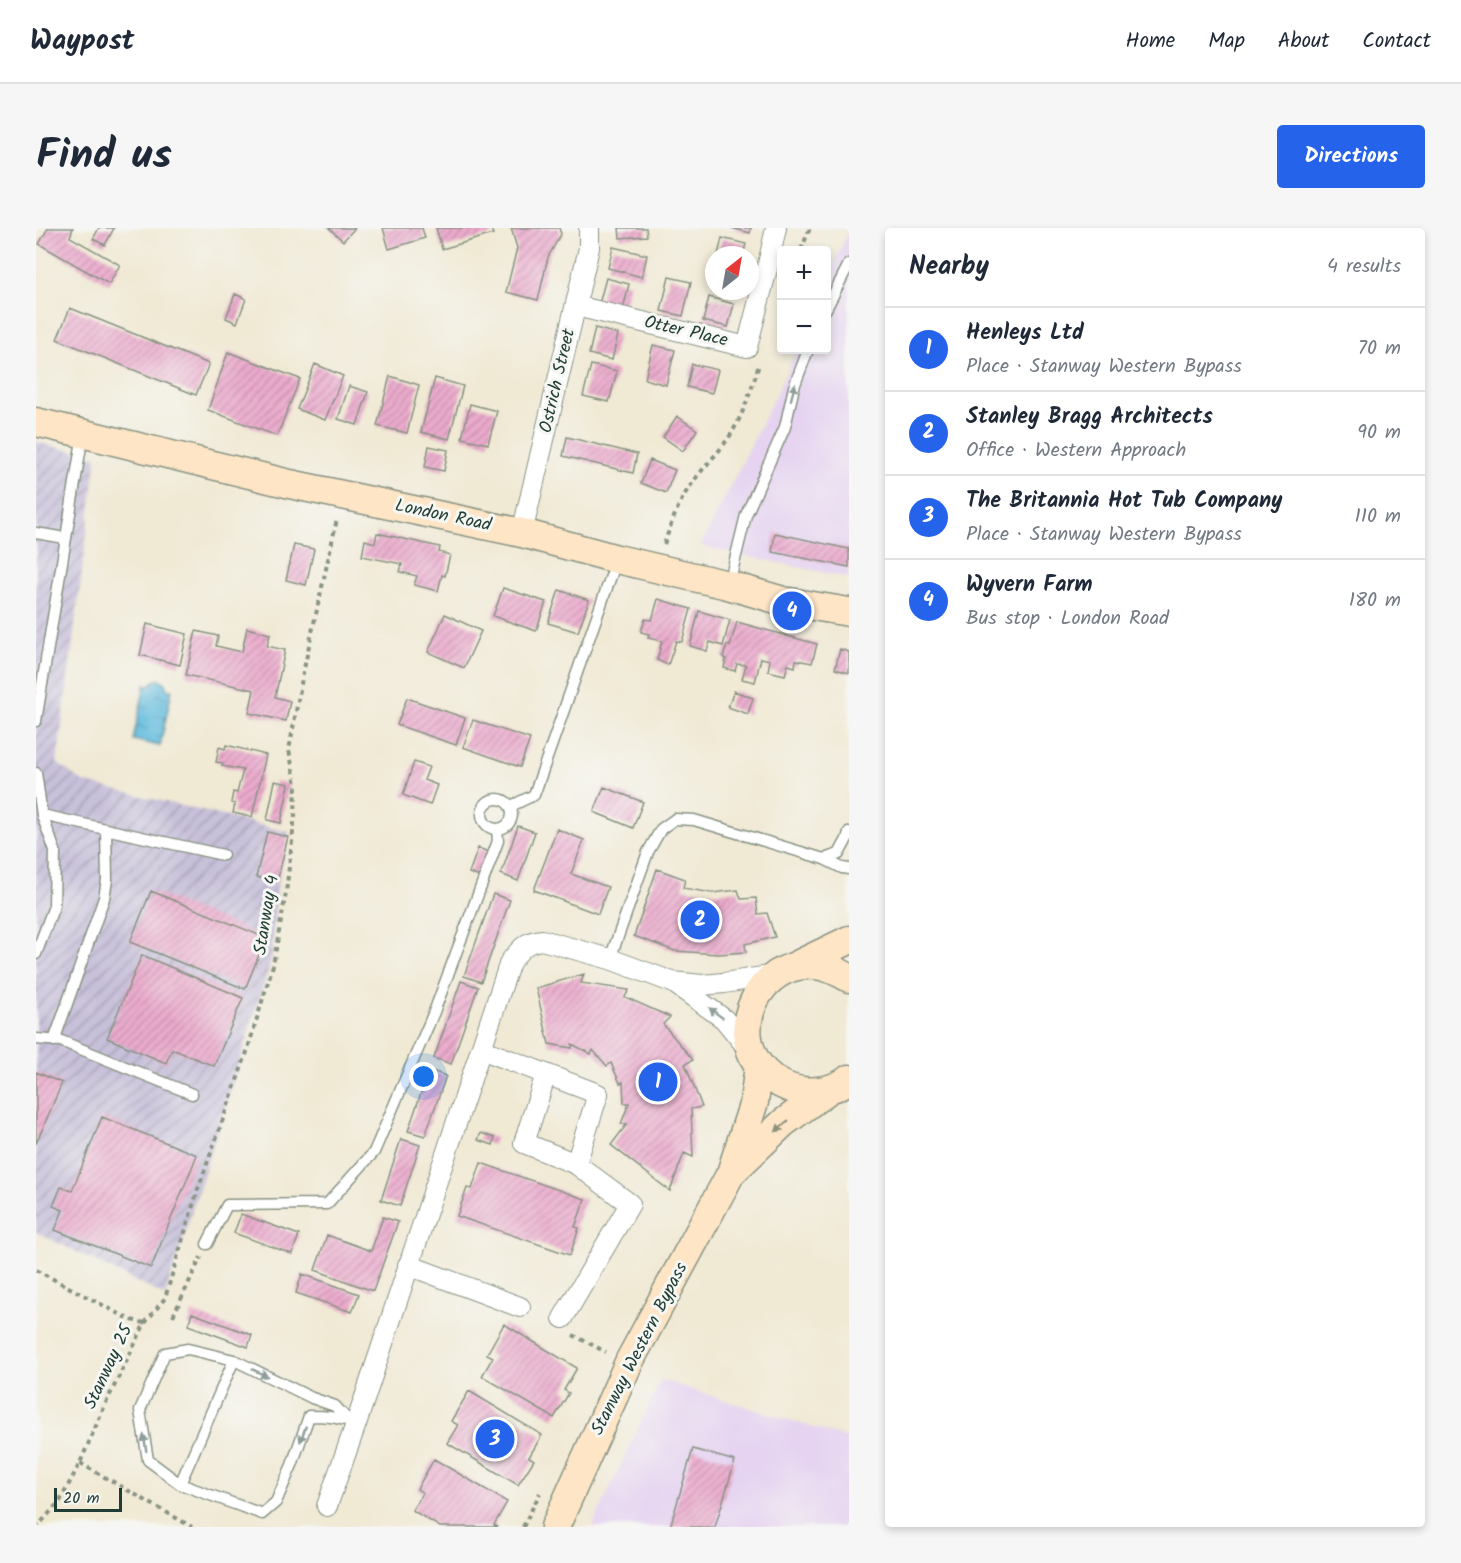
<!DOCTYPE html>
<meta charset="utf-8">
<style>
body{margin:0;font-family:Kalam,sans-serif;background:#f6f6f7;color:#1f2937}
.controls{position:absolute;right:18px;top:18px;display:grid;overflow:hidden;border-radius:6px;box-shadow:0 3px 9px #0003}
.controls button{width:54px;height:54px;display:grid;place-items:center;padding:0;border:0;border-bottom:2px solid #e0e1e3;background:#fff;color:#1f2937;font:30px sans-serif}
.compass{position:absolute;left:669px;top:18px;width:54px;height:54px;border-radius:50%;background:#fff;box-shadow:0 3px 9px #0003;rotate:31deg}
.scale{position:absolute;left:18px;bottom:15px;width:68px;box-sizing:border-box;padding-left:6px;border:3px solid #1f3d34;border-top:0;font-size:16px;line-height:21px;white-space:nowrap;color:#1f3d34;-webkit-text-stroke:4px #f6f6f2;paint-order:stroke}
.you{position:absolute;left:388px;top:849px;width:21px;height:21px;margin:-15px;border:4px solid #fff;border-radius:50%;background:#1a73e8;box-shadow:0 0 0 9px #1a73e833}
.badge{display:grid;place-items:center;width:39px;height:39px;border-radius:50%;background:#2563eb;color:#fff;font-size:20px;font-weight:700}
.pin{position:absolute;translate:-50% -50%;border:3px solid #fff;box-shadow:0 2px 6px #0006}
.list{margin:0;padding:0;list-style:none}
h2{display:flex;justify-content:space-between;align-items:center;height:78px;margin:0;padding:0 24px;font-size:26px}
h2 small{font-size:20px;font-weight:400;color:#747a83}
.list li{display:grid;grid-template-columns:39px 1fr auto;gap:18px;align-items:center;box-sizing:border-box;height:84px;padding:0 24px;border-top:2px solid #e0e1e3}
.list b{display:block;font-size:22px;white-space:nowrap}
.list p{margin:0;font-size:20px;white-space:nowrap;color:#747a83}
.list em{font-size:20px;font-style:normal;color:#747a83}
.map{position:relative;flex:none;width:813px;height:1299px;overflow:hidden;border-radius:6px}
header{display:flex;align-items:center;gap:36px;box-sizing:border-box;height:84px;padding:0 30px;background:#fff;border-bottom:2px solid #e0e1e3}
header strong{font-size:28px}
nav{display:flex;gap:33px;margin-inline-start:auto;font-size:21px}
.intro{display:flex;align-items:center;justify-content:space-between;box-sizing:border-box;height:144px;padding:0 36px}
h1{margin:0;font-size:42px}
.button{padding:15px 27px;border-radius:6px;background:#2563eb;color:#fff;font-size:21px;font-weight:700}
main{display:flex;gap:36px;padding:0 36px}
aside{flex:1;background:#fff;border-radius:6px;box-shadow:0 3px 9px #0003}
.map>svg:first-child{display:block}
.built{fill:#e5d3f1}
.industrial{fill:url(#industrial-furrows)}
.water{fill:url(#water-ripples);stroke:#3f7c88;stroke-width:1.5}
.building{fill:url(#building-hatch)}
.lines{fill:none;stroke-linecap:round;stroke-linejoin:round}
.lane-casing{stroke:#889384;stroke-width:13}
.street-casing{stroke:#889384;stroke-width:22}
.secondary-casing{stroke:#889384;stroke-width:31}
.path{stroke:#889384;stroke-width:4;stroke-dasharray:4.5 4.5;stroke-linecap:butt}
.lane{stroke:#fff;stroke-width:10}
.street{stroke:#fff;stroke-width:20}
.secondary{stroke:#fde5c5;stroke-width:28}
.oneway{fill:#8f9e9a}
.oneway2{fill:#8e917c}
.labels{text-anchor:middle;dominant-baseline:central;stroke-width:6;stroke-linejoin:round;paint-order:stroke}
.street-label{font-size:18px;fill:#1f3d34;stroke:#f6f6f2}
</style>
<header>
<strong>Waypost</strong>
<nav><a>Home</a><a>Map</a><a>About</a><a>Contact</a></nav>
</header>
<div class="intro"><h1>Find us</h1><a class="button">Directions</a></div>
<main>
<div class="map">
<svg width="813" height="1299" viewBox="0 0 813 1299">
<defs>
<pattern id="industrial-furrows" width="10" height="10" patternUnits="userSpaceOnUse" patternTransform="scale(1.5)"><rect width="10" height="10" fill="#c7c0d9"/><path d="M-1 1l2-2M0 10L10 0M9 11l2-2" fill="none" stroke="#a19db1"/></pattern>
<pattern id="water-ripples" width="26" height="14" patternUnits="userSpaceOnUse" patternTransform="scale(1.5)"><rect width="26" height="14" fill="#5fbadd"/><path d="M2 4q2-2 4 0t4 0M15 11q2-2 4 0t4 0" fill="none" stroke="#4e98b4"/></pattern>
<pattern id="building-hatch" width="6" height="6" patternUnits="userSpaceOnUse" patternTransform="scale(1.5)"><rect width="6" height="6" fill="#ecabcd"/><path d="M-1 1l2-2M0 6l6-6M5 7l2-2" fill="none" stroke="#bf8ca7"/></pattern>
</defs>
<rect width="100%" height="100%" fill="#f6f6f2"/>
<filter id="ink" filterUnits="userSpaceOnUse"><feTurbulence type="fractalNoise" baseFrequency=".0167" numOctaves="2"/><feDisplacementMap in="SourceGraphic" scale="12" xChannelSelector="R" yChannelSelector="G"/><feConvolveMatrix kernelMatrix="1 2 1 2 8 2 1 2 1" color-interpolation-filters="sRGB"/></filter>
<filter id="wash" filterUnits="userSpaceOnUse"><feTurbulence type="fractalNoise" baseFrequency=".008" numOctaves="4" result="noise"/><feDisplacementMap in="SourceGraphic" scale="24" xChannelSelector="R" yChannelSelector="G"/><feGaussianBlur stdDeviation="1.35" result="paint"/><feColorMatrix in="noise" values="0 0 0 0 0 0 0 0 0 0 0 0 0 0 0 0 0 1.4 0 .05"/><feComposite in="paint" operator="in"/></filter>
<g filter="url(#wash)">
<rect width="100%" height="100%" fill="#f0e9d4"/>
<!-- built -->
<path class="built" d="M813,1V350L665,318L748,150L760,122H790L791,52Z
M625,1152L813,1211V1299H556Z"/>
<!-- industrial -->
<path class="industrial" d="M0,214L61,229L21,535L47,554L253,604L240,664L236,728L233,740L129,1068L0,1004Z"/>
<!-- water -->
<path class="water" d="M124,451L129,455L131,462H136L124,518L97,512L109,457L114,458L118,453Z"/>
<g id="blocks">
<!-- building -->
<path class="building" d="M12,0H37L34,9L84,37L73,56L3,16Z
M63,0H78L69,17L57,11Z
M293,0H319L307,13Z
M347,0H386L389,10L353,21Z
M400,0H455L457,6L406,21Z
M475,0H523L525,6L512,29L502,72L470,64L481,20Z
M583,0H610L611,8L584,10Z
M695,0H715L714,5Z
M686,10L710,16L707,27H682Z
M577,19L611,27L606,49L572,40Z
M633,49L655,54L647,88L625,83Z
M570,50L593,56L587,82L563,76Z
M199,66L210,71L201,95L190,90Z
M673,69L698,76L692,99L667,93Z
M34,80L173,136L160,167L21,111Z
M559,100L582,106L576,132L553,126Z
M617,117L639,122L630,157L609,151Z
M192,124L264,151L241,208L172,182Z
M279,136L307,148L289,192L261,181Z
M656,136L682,142L676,165L651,159Z
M555,137L581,143L573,174L547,168Z
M354,148L383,157L371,205L341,198Z
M399,150L427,158L413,211L385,204Z
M313,158L332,164L321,197L302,191Z
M434,176L461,183L452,216L426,210Z
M641,188L661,202L647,223L627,209Z
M531,209L601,226L597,245L527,228Z
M393,218L412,222L408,243L389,239Z
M614,232L639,242L630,265L605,255Z
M341,305L404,319L403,324L414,327L409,348L406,347L402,363L378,357L381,348L364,344L366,336L326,328L329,312L339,315Z
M739,305L813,321V339L736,324Z
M258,317L278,321L270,357L250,352Z
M467,360L510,374L500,403L457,388Z
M523,362L553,372L542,404L512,395Z
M622,371L655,381L646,414L640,413L632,437L621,432L626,413L612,410L613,406L605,404L609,391L616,392Z
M663,383L694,392L687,418L674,414L671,423L654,418Z
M409,386L445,403L428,440L392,424Z
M701,394L781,416L776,435L760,432L759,439L752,437L749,447L732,443L734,432L725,430L719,454L706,451L710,437L701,436L699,443L688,440L690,431L687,429L691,417L694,418Z
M111,396L151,406L144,437L104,427Z
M211,400L234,406L231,418L249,422L239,469L254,473L250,493L213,485L218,462L150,447L160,403L182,408L180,418L206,424Z
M804,421L813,424V445L799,441Z
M698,463L717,470L712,486L692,479Z
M371,470L429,490L420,517L361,497Z
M437,492L494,511L484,539L427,519Z
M190,517L230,527L216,589L197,585L199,576L195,575L197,564L201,565L207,542L186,538L187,535L180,534L183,519L189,521Z
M378,534L393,539L388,552L401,557L394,577L367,567Z
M239,553L253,556L245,595L231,592Z
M568,559L607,574L597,600L558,584Z
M482,598L499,604L482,653L465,646Z
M521,601L548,612L535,646L572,659L562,686L498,662Z
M231,604L252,609L241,654L220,649Z
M442,620L453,624L444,649L433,645Z
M621,641L649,651L647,660L676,665L702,662L705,671L720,670L722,686L731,685L739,709L709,716L710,724L682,726L639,723L598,708Z
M115,663L230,710L209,761L94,714Z
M457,666L474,672L445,754L428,748Z
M106,727L207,770L178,838L136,821L130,835L71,810Z
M548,746L545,755L593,762L589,769L634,789L627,796L657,832L649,836L666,879L655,881L657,929L648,925L634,963L575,917L591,896H585L593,875H588L587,854L584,855L575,835L571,838L557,822L555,826L536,816V820L513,816L500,760Z
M425,753L442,759L415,836L398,830Z
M393,842L410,848L389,908L372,903Z
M0,844L26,855L0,916Z
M66,889L161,927L115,1040L19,1002L27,982L17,978L25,959L36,963Z
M445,905L459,910L457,917L442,912Z
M365,911L384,917L364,978L345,972Z
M445,935L549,971L539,999L543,1000L534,1027L421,988L431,960L436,961Z
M205,986L263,1007L256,1026L198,1005Z
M347,989L362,994L337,1063L279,1042L291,1007L335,1023Z
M266,1046L323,1066L316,1084L260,1065Z
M156,1085L216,1107L212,1119L152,1097Z
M468,1096L541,1140L528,1162L533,1165L518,1190L446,1148L457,1129L451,1126Z
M433,1163L506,1207L493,1229L498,1232L482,1257L411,1215L422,1197L415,1193Z
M657,1221L699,1233L679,1299H634Z
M398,1231L471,1274L458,1297L462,1299H404L376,1282L387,1265L381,1261Z"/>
</g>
</g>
<g filter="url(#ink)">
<use href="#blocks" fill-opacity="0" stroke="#889384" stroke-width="1.5"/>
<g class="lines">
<defs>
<path id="lane" d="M790,81L813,36
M0,305L29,310
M693,356L710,287L749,199L758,159L772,122
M0,493L47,206
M0,545L6,587L19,623L18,678L0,726
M446 586a15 15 0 1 1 30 0a15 15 0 1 1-30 0Z
M475,578L498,567L581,331
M6,587L187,627
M788,631L806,640L813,641
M574,731L612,624L625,601L639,591L658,592L788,631L803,626L811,611L813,604
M0,811L25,813L156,866
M18,813L68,670L71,652L70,601
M171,1016L191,977L291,976L338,924L398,784L462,613L461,601
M312,1192L299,1178L276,1170L198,1132L152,1121L129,1125L104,1182L112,1232L144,1256L226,1286L240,1274L256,1237L273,1188C290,1188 304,1189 320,1196
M144,1256L198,1132"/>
<path id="street" d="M540,78L711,119L731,41L740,0
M486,305L553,20V0
M638,755L688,791L714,823
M445,821L562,866L540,936L594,976L527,1090
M510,846L488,915L540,936
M372,1037L484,1079
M291,1278L320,1196L474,734C485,721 488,714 506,712L574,731L636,754L666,757L688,755L739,747"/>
<path id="secondary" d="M0,194L254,256L486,305L581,331L692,357L747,373L813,384
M759,738L813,712
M813,750C803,744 791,738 779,737C722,732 689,805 729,844C739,854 748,859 761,862C777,866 800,862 813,851
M698,942L747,895L792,862
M519,1299L594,1132L695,945L718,874L723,838"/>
</defs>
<!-- lane casing -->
<use href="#lane" class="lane-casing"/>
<!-- street casing -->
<use href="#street" class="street-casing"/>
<!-- secondary casing -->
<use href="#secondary" class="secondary-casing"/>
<!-- path -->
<path class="path" d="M765,22L774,0
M628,316C635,297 642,274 655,257C667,239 684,224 695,206C708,185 716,160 723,136
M0,1042L95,1092L109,1095L69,1177L44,1235L24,1273L1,1299
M137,1088L165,1029
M109,1095L129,1070L162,961L210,827L237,737L250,665L259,587L260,556L253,522L267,445L301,291
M537,1107L570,1124
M44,1235L156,1299
M487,1299L504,1265"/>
<!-- lane -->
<use href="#lane" class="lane"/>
<!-- street -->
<use href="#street" class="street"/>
<!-- secondary -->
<use href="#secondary" class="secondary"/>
</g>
<!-- one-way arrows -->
<defs><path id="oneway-solid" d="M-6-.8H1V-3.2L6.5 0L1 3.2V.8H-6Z" transform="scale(1.5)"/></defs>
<g class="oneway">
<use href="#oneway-solid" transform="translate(757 164) rotate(-75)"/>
<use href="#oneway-solid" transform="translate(680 785) rotate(-143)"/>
<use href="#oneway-solid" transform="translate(224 1145) rotate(26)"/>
<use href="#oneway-solid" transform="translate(267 1206) rotate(110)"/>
<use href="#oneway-solid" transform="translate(109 1215) rotate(-99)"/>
</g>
<use class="oneway2" href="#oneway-solid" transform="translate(746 898) rotate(139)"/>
</g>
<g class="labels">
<!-- street labels -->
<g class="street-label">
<text transform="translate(650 104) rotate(13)">Otter Place</text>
<text transform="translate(522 153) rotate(-77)">Ostrich Street</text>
<text transform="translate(407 288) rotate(12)">London Road</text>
<text transform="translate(231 687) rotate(-81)">Stanway 4</text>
<text transform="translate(604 1121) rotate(-63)">Stanway Western Bypass</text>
<text transform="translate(73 1139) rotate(-65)">Stanway 25</text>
</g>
</g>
</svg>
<div class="controls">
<button>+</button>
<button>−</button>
</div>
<svg class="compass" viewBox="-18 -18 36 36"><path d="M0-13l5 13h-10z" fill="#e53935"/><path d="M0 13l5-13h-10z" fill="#747a83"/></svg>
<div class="scale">20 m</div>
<div class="you"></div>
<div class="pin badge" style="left:622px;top:854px">1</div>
<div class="pin badge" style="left:664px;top:692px">2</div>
<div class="pin badge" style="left:459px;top:1211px">3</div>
<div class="pin badge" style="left:756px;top:383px">4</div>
</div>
<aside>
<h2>Nearby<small>4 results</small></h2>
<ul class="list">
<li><span class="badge">1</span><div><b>Henleys Ltd</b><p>Place · Stanway Western Bypass</p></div><em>70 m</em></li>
<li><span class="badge">2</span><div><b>Stanley Bragg Architects</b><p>Office · Western Approach</p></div><em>90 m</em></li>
<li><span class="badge">3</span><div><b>The Britannia Hot Tub Company</b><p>Place · Stanway Western Bypass</p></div><em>110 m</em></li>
<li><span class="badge">4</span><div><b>Wyvern Farm</b><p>Bus stop · London Road</p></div><em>180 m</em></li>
</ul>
</aside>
</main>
